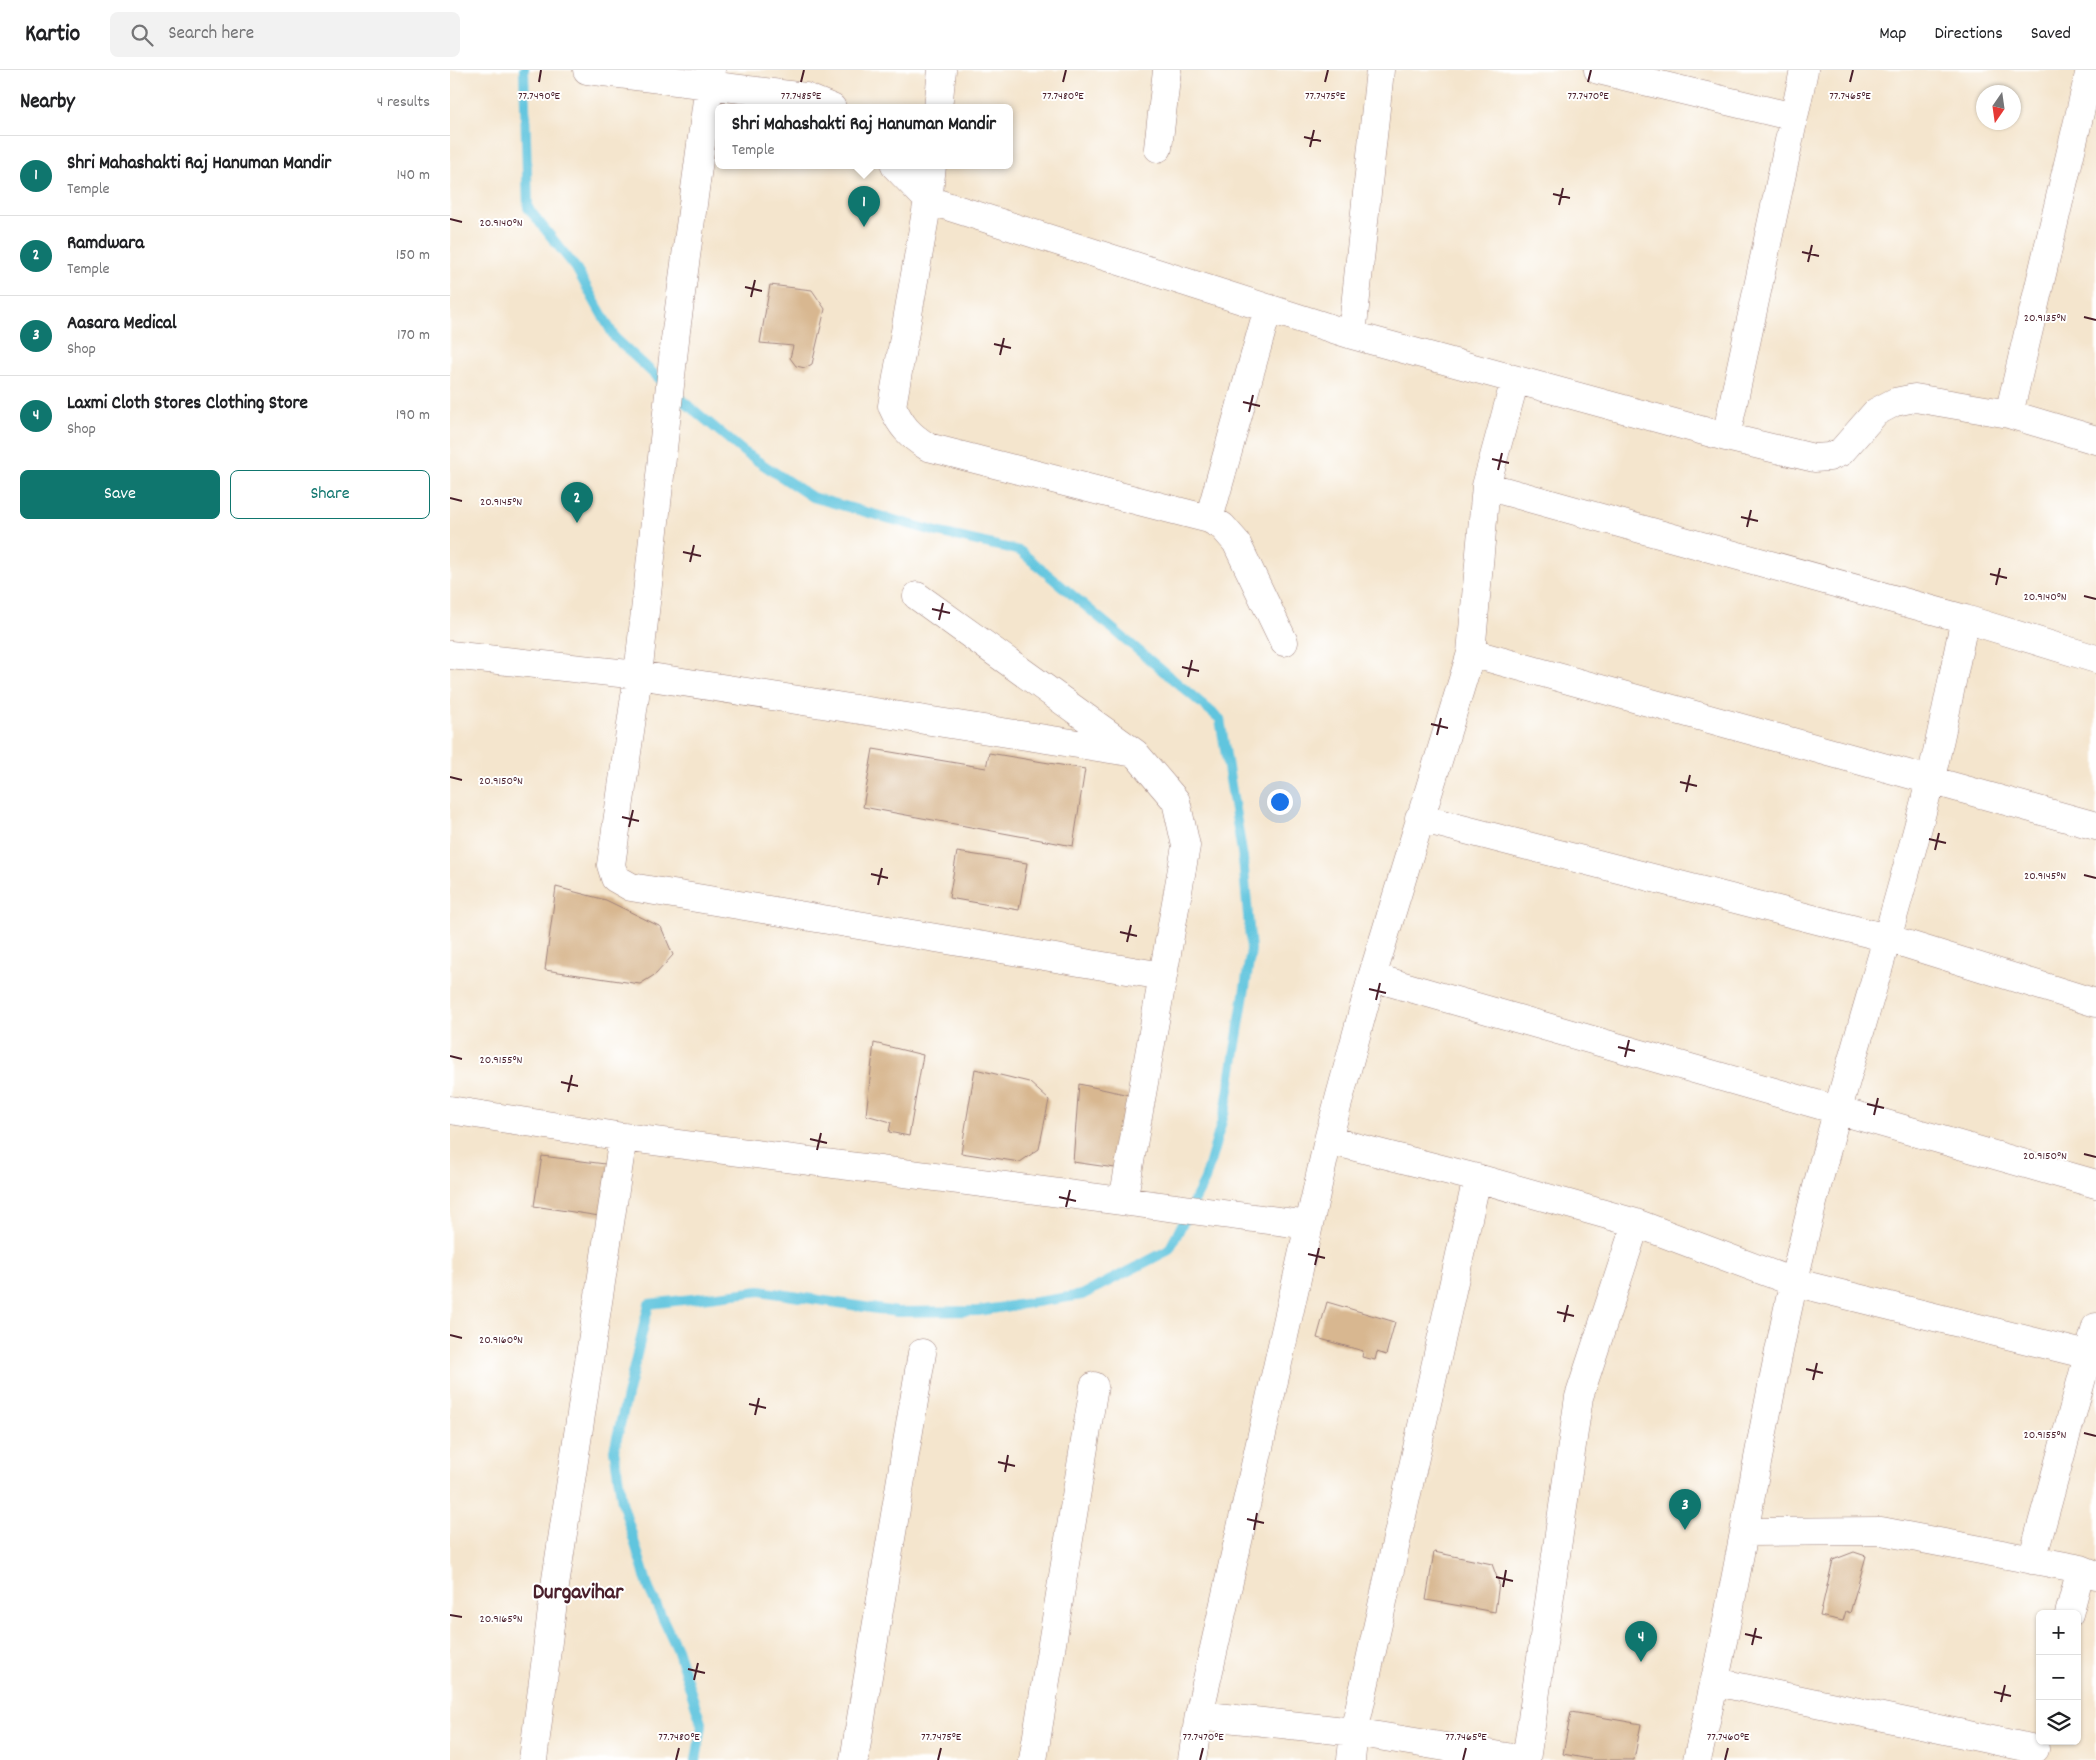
<!DOCTYPE html>
<meta charset="utf-8">
<style>
body{margin:0;font-family:Dekko,sans-serif;background:#f2f2f2;color:#202124}
.controls{position:absolute;right:15px;bottom:15px;display:grid;overflow:hidden;border-radius:8px;box-shadow:0 1px 4px #0004}
.controls button{width:45px;height:45px;display:grid;place-items:center;padding:0;border:0;border-bottom:1px solid #e0e0e0;background:#fff;color:#202124;font:25px sans-serif}
.compass{position:absolute;left:1526px;top:15px;width:45px;height:45px;border-radius:50%;background:#fff;box-shadow:0 1px 4px #0004;rotate:193deg}
.you{position:absolute;left:829px;top:731px;width:18px;height:18px;margin:-12px;border:4px solid #fff;border-radius:50%;background:#1a73e8;box-shadow:0 0 0 8px #1a73e833}
.badge{display:grid;place-items:center;width:32px;height:32px;border-radius:50%;background:#0f766e;color:#fff;font-size:16px;font-weight:700}
.pin{position:absolute;translate:-50% -41px;filter:drop-shadow(0 1px 2px #0008)}
.pin::after{content:'';position:absolute;top:26px;width:18px;height:15px;background:inherit;clip-path:polygon(0 0,100% 0,50% 100%)}
.popup{position:absolute;left:265px;top:34px;width:298px;height:65px;box-sizing:border-box;display:grid;place-content:center;border-radius:8px;background:#fff;filter:drop-shadow(0 1px 4px #0005);font-size:16px;white-space:nowrap;color:#757577}
.popup b{font-size:19px;color:#202124}
.popup::after{content:'';position:absolute;left:50%;top:100%;margin-left:-10px;border:10px solid transparent;border-top-color:#fff}
.list{margin:0;padding:0;list-style:none}
h2{display:flex;justify-content:space-between;align-items:center;height:65px;margin:0;padding:0 20px;font-size:21px}
h2 small{font-size:16px;font-weight:400;color:#757577}
.list li{display:grid;grid-template-columns:32px 1fr auto;gap:15px;align-items:center;box-sizing:border-box;height:80px;padding:0 20px;border-top:1px solid #e0e0e0}
.list b{display:block;font-size:19px;white-space:nowrap}
.list p{margin:0;font-size:16px;white-space:nowrap;color:#757577}
.list em{font-size:16px;font-style:normal;color:#757577}
.actions{display:flex;gap:10px;padding:15px 20px}
.actions a{flex:1;padding:11px 0;border:1px solid #0f766e;border-radius:8px;text-align:center;font-size:18px;color:#0f766e}
.actions .main{background:#0f766e;color:#fff}
.icon{flex:none;width:28px;height:28px;fill:none;stroke:currentColor;stroke-width:2;stroke-linecap:round;stroke-linejoin:round}
.map{position:relative;flex:none;width:1646px;height:1690px;overflow:hidden}
header{display:flex;align-items:center;gap:30px;box-sizing:border-box;height:70px;padding:0 25px;background:#fff;border-bottom:1px solid #e0e0e0}
header strong{font-size:24px}
nav{display:flex;gap:28px;margin-inline-start:auto;font-size:18px}
.search{width:350px;height:45px;background:#f2f2f2;display:flex;align-items:center;gap:12px;box-sizing:border-box;padding:0 18px;border-radius:8px;color:#757577;font-size:19px}
main{display:flex}
aside{flex:1;background:#fff}
.map>svg:first-child{display:block}
.lines{fill:none;stroke-linecap:round;stroke-linejoin:round}
.stream{stroke:#60c5de;stroke-width:10}
.building{fill:#d8b790}
.street-casing{stroke:#9f827c;stroke-width:29}
.street{stroke:#fff;stroke-width:28}
.ticks{fill:none;stroke:#4a1f2b;stroke-width:2}
.labels{text-anchor:middle;dominant-baseline:central;stroke-width:4;stroke-linejoin:round;paint-order:stroke}
.district-label{font-size:22px;font-weight:bold;fill:#4a1f2b;stroke:#fff}
.ticks-label{font-size:12px;text-anchor:middle;fill:#4a1f2b;stroke:#fff;stroke-width:4;stroke-linejoin:round;paint-order:stroke}
</style>
<header>
<strong>Kartio</strong>
<div class="search"><svg class="icon" aria-label="search" viewBox="0 0 24 24"><circle cx="10" cy="10" r="6"/><path d="M15 15l6 6"/></svg>Search here</div>
<nav><a>Map</a><a>Directions</a><a>Saved</a></nav>
</header>
<main>
<aside>
<h2>Nearby<small>4 results</small></h2>
<ul class="list">
<li><span class="badge">1</span><div><b>Shri Mahashakti Raj Hanuman Mandir</b><p>Temple</p></div><em>140 m</em></li>
<li><span class="badge">2</span><div><b>Ramdwara</b><p>Temple</p></div><em>150 m</em></li>
<li><span class="badge">3</span><div><b>Aasara Medical</b><p>Shop</p></div><em>170 m</em></li>
<li><span class="badge">4</span><div><b>Laxmi Cloth Stores Clothing Store</b><p>Shop</p></div><em>190 m</em></li>
</ul>
<div class="actions"><a class="main">Save</a><a>Share</a></div>
</aside>
<div class="map">
<svg width="1646" height="1690" viewBox="0 0 1646 1690">
<rect width="100%" height="100%" fill="#fff"/>
<filter id="ink" filterUnits="userSpaceOnUse"><feTurbulence type="fractalNoise" baseFrequency=".02" numOctaves="2"/><feDisplacementMap in="SourceGraphic" scale="10" xChannelSelector="R" yChannelSelector="G"/><feConvolveMatrix kernelMatrix="1 2 1 2 8 2 1 2 1" color-interpolation-filters="sRGB"/></filter>
<filter id="wash" filterUnits="userSpaceOnUse"><feTurbulence type="fractalNoise" baseFrequency=".0096" numOctaves="4" result="noise"/><feDisplacementMap in="SourceGraphic" scale="20" xChannelSelector="R" yChannelSelector="G"/><feGaussianBlur stdDeviation="1.12" result="paint"/><feColorMatrix in="noise" values="0 0 0 0 0 0 0 0 0 0 0 0 0 0 0 0 0 1.4 0 .05"/><feComposite in="paint" operator="in"/></filter>
<g filter="url(#wash)">
<rect width="100%" height="100%" fill="#f4e5cd"/>
<g class="lines">
<!-- stream -->
<path class="stream" d="M74,0L78,138L126,198L165,268L233,331L294,382L362,427L487,462L570,481L770,649L793,788L801,880L776,1037L755,1110L719,1180L632,1225L528,1241L447,1242L310,1221L199,1234L164,1380L172,1432L199,1519L227,1579L252,1656L246,1690"/>
</g>
<g id="blocks">
<!-- building -->
<path class="building" d="M320,215L362,220L375,239L362,294L355,298L346,296L340,288L343,276L310,273Z
M423,679L536,698L539,683L635,699L623,776L413,737Z
M507,782L577,793L569,840L499,828Z
M106,817L156,830L211,857L223,885L206,904L190,914L95,900Z
M424,973L473,985L459,1066L439,1062L441,1052L416,1045Z
M525,999L579,1012L599,1030L589,1079L570,1092L511,1083Z
M629,1014L679,1025L672,1099L623,1092Z
M92,1086L163,1095L156,1147L84,1136Z
M877,1232L945,1252L936,1285L927,1282L925,1290L912,1287L913,1281L867,1268Z
M984,1482L1042,1494L1049,1513L1045,1542L976,1530Z
M1404,1482L1416,1486L1400,1543L1396,1541L1393,1551L1370,1546L1383,1490Z
M1121,1642L1191,1654L1184,1690H1144L1113,1684Z"/>
</g>
</g>
<g filter="url(#ink)">
<use href="#blocks" fill-opacity="0" stroke="#9f827c" stroke-width="1"/>
<g class="lines">
<defs>
<path id="street" d="M137,0L355,27L382,38
M261,0L226,261L188,605L161,795L165,808L181,817L713,906
M1148,0L1344,47
M488,38L492,0
M708,78L717,0
M445,96L478,130L902,265L1276,367L1364,388L1379,387L1391,382L1426,342L1445,332L1465,328L1559,344L1646,370
M482,96L478,130L442,336C451,356 459,365 478,377L759,449L772,456L786,472L834,572
M902,265L930,0
M1559,344L1640,0
M1276,367L1354,0
M1036,416L1515,549L1646,589
M759,449L818,238
M467,526L685,683L726,731L736,776L673,1131
M1021,583L1646,756
M0,585L188,605L679,682
M969,748L1437,868L1646,933
M922,907L1646,1114
M0,1040L173,1067L859,1155
M878,1070L1027,1108L1186,1153L1343,1212L1638,1285
M1295,1462L1431,1461L1631,1499L1646,1505
M1582,1490L1646,1257
M1619,1544L1631,1499
M1266,1612L1585,1679
M749,1645L904,1662L1075,1690
M83,1690L105,1516L173,1067
M404,1690L472,1283
M583,1690L644,1316
M742,1690L749,1645L878,1070L922,907L1021,583L1036,416L1065,310
M901,1690L904,1662L1027,1108
M1076,1690L1129,1327L1186,1153
M1247,1690C1285,1531 1308,1370 1344,1211C1382,1042 1438,878 1480,711C1494,657 1503,603 1515,549"/>
</defs>
<!-- street casing -->
<use href="#street" class="street-casing"/>
<!-- street -->
<use href="#street" class="street"/>
</g>
</g>
<!-- ticks -->
<path class="ticks" d="M89,12L91,0M351,12L354,0M613,12L616,0M875,12L878,0M1138,12L1141,0M1400,12L1403,0M854,67L871,71M860,77L864,60M1103,124L1120,128M1109,135L1113,118M0,149L12,152M1352,182L1369,186M1358,192L1362,175M295,217L312,221M301,227L305,210M1634,247L1646,250M544,274L561,278M550,285L554,268M793,332L810,336M799,342L803,325M1042,389L1059,393M1048,400L1052,383M0,428L12,431M1291,447L1308,451M1297,457L1301,440M233,482L251,486M240,492L244,475M1540,504L1557,508M1546,515L1550,498M1634,526L1646,529M482,539L500,543M489,550L493,533M732,597L749,601M738,607L742,590M981,654L998,658M987,665L991,648M0,707L12,710M1230,712L1247,716M1236,722L1240,705M172,747L189,751M179,757L183,740M1479,769L1496,773M1485,780L1489,763M421,804L438,808M1634,805L1646,808M428,815L432,798M670,862L687,866M677,872L681,855M919,919L936,923M926,930L930,913M1168,977L1185,981M0,986L12,989M1175,987L1179,970M111,1012L128,1016M118,1022L122,1005M1417,1034L1434,1038M1424,1045L1428,1028M360,1069L377,1073M367,1080L371,1063M1634,1084L1646,1087M609,1127L626,1131M616,1137L620,1120M858,1184L875,1188M865,1195L869,1178M1107,1242L1124,1246M1114,1252L1118,1235M0,1265L12,1268M1356,1299L1373,1303M1363,1310L1367,1293M299,1334L316,1338M305,1345L309,1328M1634,1363L1646,1366M548,1392L565,1396M555,1402L558,1385M797,1449L814,1453M804,1460L807,1443M1046,1507L1063,1511M1053,1517L1056,1500M0,1545L12,1547M1295,1564L1312,1568M1302,1575L1306,1558M238,1599L255,1603M244,1610L248,1593M1544,1622L1561,1626M1551,1632L1555,1615M226,1690L229,1678M488,1690L491,1678M750,1690L753,1678M1013,1690L1016,1678M1275,1690L1278,1678"/>
<g class="labels">
<!-- district labels -->
<g class="district-label">
<text x="128" y="1523">Durgavihar</text>
</g>
</g>
<g class="ticks-label">
<text x="351" y="29">77.7485°E</text>
<text x="875" y="29">77.7475°E</text>
<text x="1138" y="29">77.7470°E</text>
<text x="89" y="29">77.7490°E</text>
<text x="613" y="29">77.7480°E</text>
<text x="1400" y="29">77.7465°E</text>
<text x="51" y="156">20.9140°N</text>
<text x="1595" y="251">20.9135°N</text>
<text x="51" y="435">20.9145°N</text>
<text x="1595" y="530">20.9140°N</text>
<text x="51" y="714">20.9150°N</text>
<text x="1595" y="809">20.9145°N</text>
<text x="51" y="993">20.9155°N</text>
<text x="1595" y="1089">20.9150°N</text>
<text x="51" y="1273">20.9160°N</text>
<text x="1595" y="1368">20.9155°N</text>
<text x="51" y="1552">20.9165°N</text>
<text x="229" y="1670">77.7480°E</text>
<text x="491" y="1670">77.7475°E</text>
<text x="753" y="1670">77.7470°E</text>
<text x="1016" y="1670">77.7465°E</text>
<text x="1278" y="1670">77.7460°E</text>
</g>
</svg>
<div class="controls">
<button>+</button>
<button>−</button>
<button><svg class="icon" aria-label="layers" viewBox="0 0 24 24"><path d="M12 4l9 5-9 5-9-5zM3 14l9 5 9-5"/></svg></button>
</div>
<svg class="compass" viewBox="-18 -18 36 36"><path d="M0-13l5 13h-10z" fill="#e53935"/><path d="M0 13l5-13h-10z" fill="#757577"/></svg>
<div class="you"></div>
<div class="pin badge" style="left:414px;top:157px">1</div>
<div class="popup"><b>Shri Mahashakti Raj Hanuman Mandir</b>Temple</div>
<div class="pin badge" style="left:127px;top:453px">2</div>
<div class="pin badge" style="left:1235px;top:1460px">3</div>
<div class="pin badge" style="left:1191px;top:1592px">4</div>
</div>
</main>
